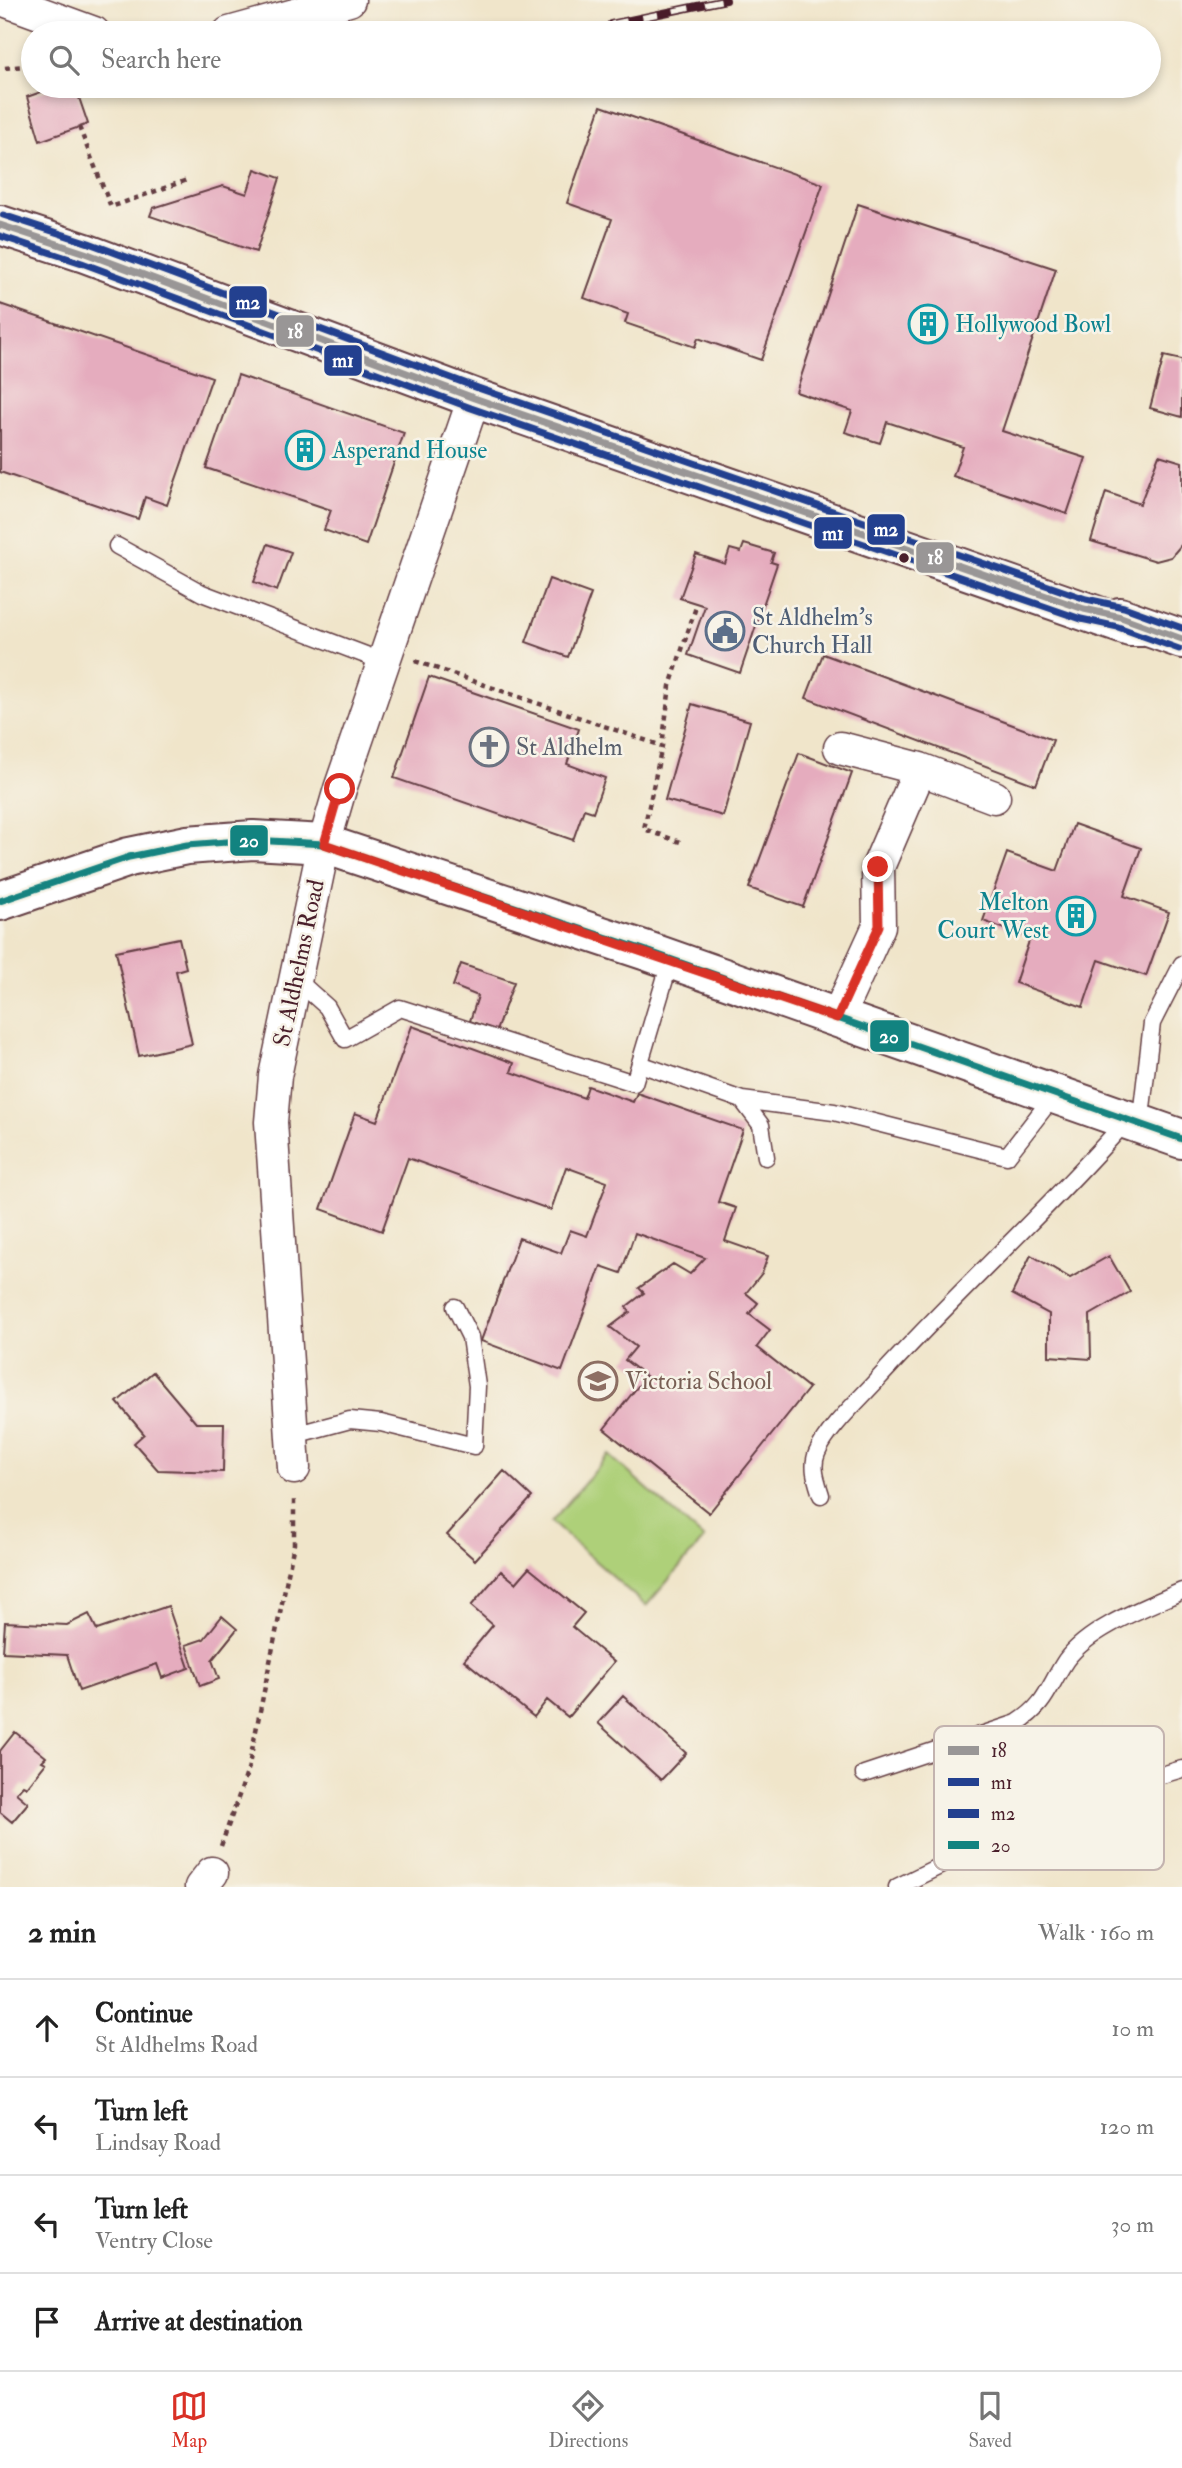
<!DOCTYPE html>
<meta charset="utf-8">
<style>
body{margin:0;font-family:"IM FELL Double Pica",serif;background:#f2f2f2;color:#222}
.stop{position:absolute;width:21px;height:21px;margin:-16px;border:5px solid #d93025;border-radius:50%;background:#fff}
.stop.end{background:#d93025;border-color:#fff;box-shadow:0 2px 7px #0008}
.list{margin:0;padding:0;list-style:none}
h2{display:flex;justify-content:space-between;align-items:center;height:91px;margin:0;padding:0 28px;font-size:30px}
h2 small{font-size:23px;font-weight:400;color:#767676}
.list li{display:grid;grid-template-columns:46px 1fr auto;gap:21px;align-items:center;box-sizing:border-box;height:98px;padding:0 28px;border-top:2px solid #e0e0e0}
.list b{display:block;font-size:26px;white-space:nowrap}
.list p{margin:0;font-size:23px;white-space:nowrap;color:#767676}
.list em{font-size:23px;font-style:normal;color:#767676}
.icon{flex:none;width:38px;height:38px;fill:none;stroke:currentColor;stroke-width:2;stroke-linecap:round;stroke-linejoin:round}
.map{position:relative;flex:none;width:1182px;height:1887px;overflow:hidden}
.search{position:absolute;background:#fff;box-shadow:0 4px 10px #0003;left:21px;right:21px;top:21px;height:77px;display:flex;align-items:center;gap:18px;box-sizing:border-box;padding:0 24px;border-radius:38px;color:#767676;font-size:26px}
.sheet{height:483px;background:#fff}
nav{display:flex;justify-content:space-around;align-items:center;box-sizing:border-box;height:98px;border-top:2px solid #e0e0e0;background:#fff;font-size:19px;color:#767676}
nav a{display:grid;justify-items:center;gap:4px}
nav .on{color:#d93025}
.map>svg:first-child{display:block}
.green{fill:#aed079;stroke:#7c7852;stroke-width:2}
.building{fill:#e5acbe}
.lines{fill:none;stroke-linecap:round;stroke-linejoin:round}
.service-casing{stroke:#633d43;stroke-width:19}
.minor-casing{stroke:#633d43;stroke-width:35}
.tertiary-casing{stroke:#633d43;stroke-width:42}
.trunk-casing{stroke:#633d43;stroke-width:42}
.path{stroke:#633d43;stroke-width:4.5;stroke-dasharray:5 5;stroke-linecap:butt}
.service{stroke:#fff;stroke-width:16}
.minor{stroke:#fff;stroke-width:32}
.tertiary{stroke:#fff;stroke-width:38}
.trunk{stroke:#fff;stroke-width:38}
.rail-casing{stroke:#4a1f2b;stroke-width:8}
.rail{stroke:#f7f3e8;stroke-width:5;stroke-dasharray:16;stroke-linecap:butt}
.bus-1-casing{stroke:#f7f3e8;stroke-width:12}
.bus-2-casing{stroke:#f7f3e8;stroke-width:12}
.bus-3-casing{stroke:#f7f3e8;stroke-width:12}
.bus-4-casing{stroke:#f7f3e8;stroke-width:12}
.bus-1{stroke:#999696;stroke-width:7}
.bus-2{stroke:#23408f;stroke-width:7}
.bus-3{stroke:#23408f;stroke-width:7}
.bus-4{stroke:#128380;stroke-width:7}
.route{stroke:#d93025;stroke-width:9}
.bus-dot{fill:#4a1f2b;stroke:#f7f3e8;stroke-width:2.5}
.labels{text-anchor:middle;dominant-baseline:central;stroke-width:5;stroke-linejoin:round;paint-order:stroke}
.culture-label{font-size:24px;fill:#0d838f;stroke:#f7f3e8;text-anchor:start}
.service-label{font-size:24px;fill:#4e5e75;stroke:#f7f3e8;text-anchor:start}
.worship-label{font-size:24px;fill:#5b616d;stroke:#f7f3e8;text-anchor:start}
.street-label{font-size:24px;fill:#4a1f2b;stroke:#f7f3e8}
.education-label{font-size:24px;fill:#785e54;stroke:#f7f3e8;text-anchor:start}
.key{fill:#f7f3e8;stroke:#c3b3af;stroke-width:2}
.key-label{font-size:19px;fill:#4a1f2b}
.line-badge{stroke:#f7f3e8;stroke-width:2.5}
.badge-label{font-size:19px;text-anchor:middle;font-weight:bold;fill:#fff}
</style>
<div class="map">
<svg width="1182" height="1887" viewBox="0 0 1182 1887">
<rect width="100%" height="100%" fill="#f7f3e8"/>
<filter id="ink" filterUnits="userSpaceOnUse"><feTurbulence type="fractalNoise" baseFrequency=".0143" numOctaves="2"/><feDisplacementMap in="SourceGraphic" scale="14" xChannelSelector="R" yChannelSelector="G"/><feConvolveMatrix kernelMatrix="1 2 1 2 8 2 1 2 1" color-interpolation-filters="sRGB"/></filter>
<filter id="wash" filterUnits="userSpaceOnUse"><feTurbulence type="fractalNoise" baseFrequency=".00686" numOctaves="4" result="noise"/><feDisplacementMap in="SourceGraphic" scale="28" xChannelSelector="R" yChannelSelector="G"/><feGaussianBlur stdDeviation="1.57" result="paint"/><feColorMatrix in="noise" values="0 0 0 0 0 0 0 0 0 0 0 0 0 0 0 0 0 1.4 0 .05"/><feComposite in="paint" operator="in"/></filter>
<g filter="url(#wash)">
<rect width="100%" height="100%" fill="#f0e5ca"/>
<!-- green -->
<path class="green" d="M609,1455L704,1539L646,1606L551,1522Z"/>
<g id="blocks">
<!-- building -->
<path class="building" d="M58,86H75L88,124L40,141L27,97Z
M601,106L823,184L761,360L698,338L695,347L625,323L628,314L584,298L612,219L567,203Z
M255,169L280,178L256,252L150,216L153,208L223,186L247,194Z
M858,204L1056,269L1002,431L1086,458L1067,514L953,476L963,447L887,422L880,443L845,432L852,411L796,392Z
M0,304L212,377L167,505L145,497L138,519L0,472Z
M1164,356L1182,360V417L1150,408Z
M238,375L404,433L366,545L324,530L331,510L206,468Z
M1159,455L1182,462V544L1171,557L1156,561L1091,541L1106,492L1140,504Z
M268,544L291,552L277,591L254,582Z
M744,544L774,553L771,562L777,564L740,673L688,655L705,606L680,598L696,554L725,564L730,549L741,552Z
M549,579L591,594L568,657L526,642Z
M823,654L1053,740L1036,785L806,698Z
M429,677L579,729L567,764L605,778L593,812L584,809L573,840L394,778Z
M692,704L750,721L723,816L665,800Z
M799,753L852,773L803,907L749,888Z
M1074,824L1141,848L1124,896L1169,912L1146,976L1099,960L1083,1007L1015,983L1030,938L983,921L1007,853L1057,871Z
M179,938L186,968L176,971L192,1044L139,1056L116,951Z
M461,964L514,982L496,1031L470,1021L478,996L453,986Z
M412,1026L514,1063L511,1072L584,1098L588,1086L633,1102L637,1093L743,1130L718,1202L736,1208L725,1241L768,1256L762,1273L746,1293L758,1303L749,1314L770,1330L757,1347L809,1388L709,1513L604,1429L646,1376L625,1360L636,1347L610,1327L630,1312L626,1307L644,1293L639,1288L673,1264L690,1274L705,1258L635,1233L621,1273L601,1266L562,1371L481,1341L519,1238L561,1253L570,1230L587,1236L607,1182L566,1167L551,1210L408,1158L382,1231L321,1209L355,1113L377,1121Z
M1031,1255L1070,1278L1109,1256L1130,1292L1090,1315L1091,1359L1049,1356V1314L1012,1294Z
M153,1372L196,1423H224L223,1472L158,1470L134,1443L144,1434L117,1402Z
M504,1471L532,1497L475,1560L447,1535Z
M529,1568L584,1613L572,1627L614,1662L568,1717L547,1700L534,1717L464,1660L493,1625L471,1606L501,1571L516,1583Z
M168,1606L189,1668L162,1678L157,1664L79,1691L67,1655L3,1652L5,1622L67,1625L89,1614L97,1630Z
M222,1616L237,1629L212,1660L219,1679L200,1686L186,1645L204,1639Z
M623,1696L686,1753L661,1780L598,1723Z
M15,1732L46,1757L42,1761L46,1763L27,1787L23,1785L16,1793L28,1803L12,1822L0,1812V1751Z"/>
</g>
</g>
<g filter="url(#ink)">
<use href="#blocks" fill-opacity="0" stroke="#633d43" stroke-width="2"/>
<g class="lines">
<defs>
<path id="service" d="M117,546L202,593L384,662
M297,980L327,1007L345,1039L400,1008L634,1083L671,959
M640,1064L742,1100L761,1125L766,1157
M742,1100L834,1112L1007,1156L1055,1094
M1140,1125L1152,1023L1182,964
M294,1435L350,1420L381,1423L474,1446L477,1386L470,1337L455,1307
M821,1495C817,1482 811,1467 817,1453C827,1429 860,1399 878,1379C959,1290 1048,1210 1127,1120
M864,1774L1017,1723C1047,1704 1048,1687 1066,1660C1089,1628 1146,1607 1182,1591
M897,1887L1011,1831L1033,1813L1182,1769"/>
<path id="minor" d="M4,0L94,33
M229,33L349,0
M840,748L920,769L994,797
M837,1018L879,926L878,867L920,769
M294,1468L271,1122L275,1076L324,844L340,789L474,398
M201,1887L212,1873"/>
<path id="tertiary" d="M0,901L129,857L187,845L253,840L324,844L647,951L1182,1139"/>
<path id="trunk" d="M0,225L85,253L474,398L1130,627H1142
M1120,617L1182,639"/>
</defs>
<!-- service casing -->
<use href="#service" class="service-casing"/>
<!-- minor casing -->
<use href="#minor" class="minor-casing"/>
<!-- tertiary casing -->
<use href="#tertiary" class="tertiary-casing"/>
<!-- trunk casing -->
<use href="#trunk" class="trunk-casing"/>
<!-- path -->
<path class="path" d="M5,68L33,65
M56,86L57,87
M79,127L111,207L187,180
M415,661L662,746
M680,842L644,829L662,746L670,686L697,604
M221,1846L248,1770L294,1544V1496"/>
<!-- service -->
<use href="#service" class="service"/>
<!-- minor -->
<use href="#minor" class="minor"/>
<!-- tertiary -->
<use href="#tertiary" class="tertiary"/>
<!-- trunk -->
<use href="#trunk" class="trunk"/>
<defs>
<path id="rail" d="M611,24L726,0"/>
</defs>
<!-- rail casing -->
<use href="#rail" class="rail-casing"/>
<!-- rail -->
<use href="#rail" class="rail"/>
<defs>
<path id="bus-1" d="M0,225L85,253L474,398L1084,609L1121,617L1182,639"/>
<path id="bus-2" d="M0,236L82,263L471,408L1081,619L1118,627L1179,649"/>
<path id="bus-3" d="M3,215L89,243L478,388L1086,599L1124,607L1182,628"/>
<path id="bus-4" d="M0,901L129,857L187,845L253,840L324,844L647,951L1182,1139"/>
</defs>
<!-- bus-1 casing -->
<use href="#bus-1" class="bus-1-casing"/>
<!-- bus-2 casing -->
<use href="#bus-2" class="bus-2-casing"/>
<!-- bus-3 casing -->
<use href="#bus-3" class="bus-3-casing"/>
<!-- bus-4 casing -->
<use href="#bus-4" class="bus-4-casing"/>
<!-- bus-1 -->
<use href="#bus-1" class="bus-1"/>
<!-- bus-2 -->
<use href="#bus-2" class="bus-2"/>
<!-- bus-3 -->
<use href="#bus-3" class="bus-3"/>
<!-- bus-4 -->
<use href="#bus-4" class="bus-4"/>
</g>
</g>
<g class="lines" filter="url(#ink)">
<!-- route -->
<path class="route" d="M340,789L324,844L837,1018L879,926L878,867"/>
</g>
<!-- icons -->
<defs>
<symbol id="building-ring" viewBox="-11 -11 22 22"><circle r="9.5" fill="#f7f3e8" stroke="#0f9aa8" stroke-width="1.5"/><path d="M-4-6H4V6H1V3H-1V6H-4ZM-2.5-4.3h1.7v1.8h-1.7ZM.8-4.3h1.7v1.8H.8ZM-2.5-1h1.7V.8h-1.7ZM.8-1h1.7V.8H.8Z" fill="#0f9aa8"/></symbol>
<symbol id="civic-ring" viewBox="-11 -11 22 22"><circle r="9.5" fill="#f7f3e8" stroke="#5c6f8a" stroke-width="1.5"/><path d="M-.6-6.5H3V-4.5H.6V-3L4-1V1h2V6H-6V1h2V-1L-.6-3ZM-1.2 2.5V6h2.4V2.5Z" fill="#5c6f8a"/></symbol>
<symbol id="church-ring" viewBox="-11 -11 22 22"><circle r="9.5" fill="#f7f3e8" stroke="#6b7280" stroke-width="1.5"/><path d="M-1.2-6h2.4v3.5h3.3v2.4h-3.3V6h-2.4V-.1h-3.3v-2.4h3.3Z" fill="#6b7280"/></symbol>
<symbol id="school-ring" viewBox="-11 -11 22 22"><circle r="9.5" fill="#f7f3e8" stroke="#8d6e63" stroke-width="1.5"/><path d="M0-5L7-2L0 1L-7-2ZM-4 1L0 2.5L4 1V4Q0 6-4 4Z" fill="#8d6e63"/></symbol>
</defs>
<g fill-rule="evenodd">
<use href="#building-ring" x="906" y="302" width="44" height="44"/>
<use href="#building-ring" x="283" y="428" width="44" height="44"/>
<use href="#civic-ring" x="703" y="609" width="44" height="44"/>
<use href="#church-ring" x="467" y="725" width="44" height="44"/>
<use href="#building-ring" x="1054" y="894" width="44" height="44"/>
<use href="#school-ring" x="576" y="1359" width="44" height="44"/>
</g>
<!-- markers -->
<circle class="bus-dot" cx="904" cy="558" r="6"/>
<g class="labels">
<!-- culture labels -->
<g class="culture-label">
<text x="955" y="324">Hollywood Bowl</text>
<text x="332" y="450">Asperand House</text>
<text x="1049" y="902" text-anchor="end">Melton<tspan x="1049" dy="28">Court West</tspan></text>
</g>
<!-- service labels -->
<g class="service-label">
<text x="752" y="617">St Aldhelm's<tspan x="752" dy="28">Church Hall</tspan></text>
</g>
<!-- worship labels -->
<g class="worship-label">
<text x="516" y="747">St Aldhelm</text>
</g>
<!-- street labels -->
<g class="street-label">
<text transform="translate(299 963) rotate(-78)">St Aldhelms Road</text>
</g>
<!-- education labels -->
<g class="education-label">
<text x="625" y="1381">Victoria School</text>
</g>
</g>
<!-- legend -->
<rect x="934" y="1726" width="230" height="144" rx="10" class="key"/>
<rect x="948" y="1746" width="31" height="9" fill="#999696"/>
<rect x="948" y="1778" width="31" height="8" fill="#23408f"/>
<rect x="948" y="1809" width="31" height="9" fill="#23408f"/>
<rect x="948" y="1841" width="31" height="8" fill="#128380"/>
<g class="key-label">
<text x="991" y="1757">18</text>
<text x="991" y="1789">m1</text>
<text x="991" y="1820">m2</text>
<text x="991" y="1852">20</text>
</g>
<g class="line-badge">
<rect x="228" y="285" width="40" height="34" rx="7" fill="#23408f"/>
<rect x="275" y="314" width="40" height="34" rx="7" fill="#999696"/>
<rect x="323" y="344" width="40" height="33" rx="7" fill="#23408f"/>
<rect x="866" y="513" width="40" height="33" rx="7" fill="#23408f"/>
<rect x="813" y="516" width="40" height="34" rx="7" fill="#23408f"/>
<rect x="915" y="541" width="40" height="33" rx="7" fill="#999696"/>
<rect x="229" y="824" width="40" height="33" rx="7" fill="#128380"/>
<rect x="869" y="1019" width="41" height="34" rx="7" fill="#128380"/>
</g>
<g class="badge-label">
<text x="248" y="309">m2</text>
<text x="295" y="338">18</text>
<text x="343" y="367">m1</text>
<text x="886" y="536">m2</text>
<text x="833" y="540">m1</text>
<text x="935" y="564">18</text>
<text x="249" y="847">20</text>
<text x="889" y="1043">20</text>
</g>
</svg>
<div class="stop" style="left:340px;top:789px"></div>
<div class="stop end" style="left:878px;top:867px"></div>
<div class="search"><svg class="icon" aria-label="search" viewBox="0 0 24 24"><circle cx="10" cy="10" r="6"/><path d="M15 15l6 6"/></svg>Search here</div>
</div>
<section class="sheet">
<h2>2 min<small>Walk · 160 m</small></h2>
<ul class="list">
<li><svg class="icon" aria-label="ahead" viewBox="0 0 24 24"><path d="M12 20V5M6 11l6-6 6 6"/></svg><div><b>Continue</b><p>St Aldhelms Road</p></div><em>10 m</em></li>
<li><svg class="icon" aria-label="left" viewBox="0 0 24 24"><path d="M17 20v-9H6M10 6l-5 5 5 5"/></svg><div><b>Turn left</b><p>Lindsay Road</p></div><em>120 m</em></li>
<li><svg class="icon" aria-label="left" viewBox="0 0 24 24"><path d="M17 20v-9H6M10 6l-5 5 5 5"/></svg><div><b>Turn left</b><p>Ventry Close</p></div><em>30 m</em></li>
<li><svg class="icon" aria-label="arrive" viewBox="0 0 24 24"><path d="M6 21V4h12l-3 4 3 4H6"/></svg><div><b>Arrive at destination</b></div></li>
</ul>
</section>
<nav>
<a class="on"><svg class="icon" aria-label="map" viewBox="0 0 24 24"><path d="M3 6l6-2 6 2 6-2v14l-6 2-6-2-6 2zM9 4v14M15 6v14"/></svg>Map</a>
<a><svg class="icon" aria-label="directions" viewBox="0 0 24 24"><path d="M12 3l9 9-9 9-9-9zM9 14v-3h6M13 9l2 2-2 2"/></svg>Directions</a>
<a><svg class="icon" aria-label="saved" viewBox="0 0 24 24"><path d="M7 4h10v16l-5-4-5 4z"/></svg>Saved</a>
</nav>
